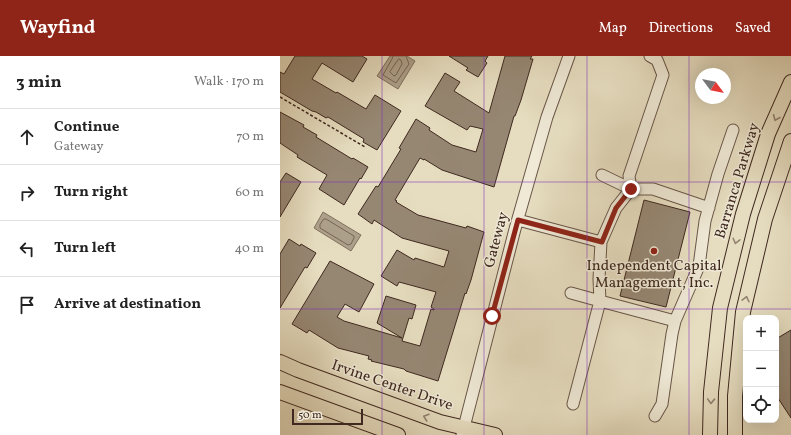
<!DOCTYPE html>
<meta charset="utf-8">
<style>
body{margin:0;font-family:Vollkorn,serif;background:#f2f2f2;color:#222}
.controls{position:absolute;right:12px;bottom:12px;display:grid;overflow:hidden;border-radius:8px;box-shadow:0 4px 16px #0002}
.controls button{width:36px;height:36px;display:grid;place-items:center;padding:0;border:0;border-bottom:1px solid #e0e0e0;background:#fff;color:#222;font:20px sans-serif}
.compass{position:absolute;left:415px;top:12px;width:36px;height:36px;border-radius:50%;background:#fff;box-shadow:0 4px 16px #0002;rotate:122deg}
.scale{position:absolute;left:12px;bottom:10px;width:71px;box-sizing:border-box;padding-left:4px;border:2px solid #3f2920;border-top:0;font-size:11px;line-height:14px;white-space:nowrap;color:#3f2920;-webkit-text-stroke:3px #efe9d6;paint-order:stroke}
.stop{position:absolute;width:12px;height:12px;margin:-9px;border:3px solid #8f2418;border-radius:50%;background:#fff}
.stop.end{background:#8f2418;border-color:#fff;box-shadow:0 1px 4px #0008}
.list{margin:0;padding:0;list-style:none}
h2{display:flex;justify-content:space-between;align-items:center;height:52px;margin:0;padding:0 16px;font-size:17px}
h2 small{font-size:13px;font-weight:400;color:#767676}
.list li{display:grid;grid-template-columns:26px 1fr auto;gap:12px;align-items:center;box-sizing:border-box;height:56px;padding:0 16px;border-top:1px solid #e0e0e0}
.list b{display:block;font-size:15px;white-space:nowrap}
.list p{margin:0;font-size:13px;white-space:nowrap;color:#767676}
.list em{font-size:13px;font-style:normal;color:#767676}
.icon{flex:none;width:22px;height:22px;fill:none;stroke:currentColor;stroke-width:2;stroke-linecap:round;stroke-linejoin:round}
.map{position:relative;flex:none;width:511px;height:379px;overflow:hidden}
header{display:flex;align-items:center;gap:24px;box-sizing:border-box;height:56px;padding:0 20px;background:#8f2418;color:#fff}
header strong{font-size:19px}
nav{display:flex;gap:22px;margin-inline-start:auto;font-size:14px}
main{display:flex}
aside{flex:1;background:#fff}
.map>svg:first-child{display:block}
.water{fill:#ada08a;stroke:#817060}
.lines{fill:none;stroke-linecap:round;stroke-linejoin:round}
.shore{stroke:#766455;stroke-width:1}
.building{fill:#968773;stroke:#3f2920}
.minor-casing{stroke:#695648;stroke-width:13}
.major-casing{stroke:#3f2920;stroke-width:16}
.path{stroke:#3f2920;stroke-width:1.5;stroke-dasharray:3 2;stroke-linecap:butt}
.minor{stroke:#efe9d6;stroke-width:11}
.major{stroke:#e6ddc0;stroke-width:14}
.oneway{stroke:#928370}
.route{stroke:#8f2418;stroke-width:5}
.grid{fill:none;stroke:#7b2cbf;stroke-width:1;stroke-opacity:0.55}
.poi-dot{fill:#8f2418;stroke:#efe9d6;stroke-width:1.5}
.labels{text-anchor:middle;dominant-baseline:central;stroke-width:3;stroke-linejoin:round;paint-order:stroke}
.street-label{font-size:15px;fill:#3f2920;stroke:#efe9d6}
.poi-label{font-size:15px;fill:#3f2920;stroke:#efe9d6}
</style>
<header>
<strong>Wayfind</strong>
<nav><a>Map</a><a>Directions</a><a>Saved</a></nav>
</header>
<main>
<aside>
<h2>3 min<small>Walk · 170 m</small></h2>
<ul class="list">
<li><svg class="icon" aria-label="ahead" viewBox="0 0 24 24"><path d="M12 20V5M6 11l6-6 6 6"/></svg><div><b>Continue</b><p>Gateway</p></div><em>70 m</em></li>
<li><svg class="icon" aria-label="right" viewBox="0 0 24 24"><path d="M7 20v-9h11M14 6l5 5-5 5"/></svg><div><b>Turn right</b></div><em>60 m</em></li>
<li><svg class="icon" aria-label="left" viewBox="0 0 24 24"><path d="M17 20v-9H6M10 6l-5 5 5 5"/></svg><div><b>Turn left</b></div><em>40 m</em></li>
<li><svg class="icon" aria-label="arrive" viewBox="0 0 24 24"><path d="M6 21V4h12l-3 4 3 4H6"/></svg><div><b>Arrive at destination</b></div></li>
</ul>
</aside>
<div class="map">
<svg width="511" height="379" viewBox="0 0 511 379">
<rect width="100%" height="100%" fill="#e6ddc0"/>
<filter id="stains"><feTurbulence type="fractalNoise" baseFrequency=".005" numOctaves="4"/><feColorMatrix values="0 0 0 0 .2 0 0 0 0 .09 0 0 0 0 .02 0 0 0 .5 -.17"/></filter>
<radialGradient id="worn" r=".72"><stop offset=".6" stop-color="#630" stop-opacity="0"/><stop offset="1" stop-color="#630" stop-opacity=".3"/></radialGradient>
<!-- water -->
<path class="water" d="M110,0H127L135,5L118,33L97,20Z
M43,156L81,179L71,195L34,172Z"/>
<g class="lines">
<!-- shore -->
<path class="shore" d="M113,0L112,3L103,19L116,27L129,8L126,0
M119,3L121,4L122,8L116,19L114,20L110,16Z
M44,163H46L74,180V182L71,188L68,189L40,172V169Z"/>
</g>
<!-- building -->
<path class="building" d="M15,0H82L87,3L73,26L42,7L32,23L56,37L57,36L86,53L95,39L121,55L97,94L83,86L84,83L48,61L46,62L36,56L32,55L0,36V16L4,18Z
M169,0H208L205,5L207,7L198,21L186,14L188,12Z
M225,0H252L250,3H253L241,44L235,60H234L214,131L162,114L144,103V104L140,102L115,144L117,145L116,146L138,159L186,172L187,170L204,176L191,224L186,238L185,237L158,325L126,315L124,313L91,305L92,304L88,303L89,300L58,292L29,274L27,277L12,268L50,205L94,228L79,256L65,248L57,261L64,265L122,282L97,267L106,240L136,249L132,263L129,262L122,285L140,290L151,253L154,254V253L151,251L156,236L119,226L117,230L101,220L117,194L134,204L135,202L164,211L169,195L122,182L94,164L92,168L78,158L96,130L98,131L121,93L119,92L136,63L150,72L149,74L172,89L196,96L203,73L190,70L187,74L145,50L165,17L180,26L174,35L209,57Z
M0,56L24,69L23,71L37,79L36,81L72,103L73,102L88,111L81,123L80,122L64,149L39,133L47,119L17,101L18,99L0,87Z
M6,117L21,126L0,161V126Z
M364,144L410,156L386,251L340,240Z
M9,183L20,190L21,188L36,197L27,212L25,211L0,252V198Z
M511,274V362L496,339V283Z"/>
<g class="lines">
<defs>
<path id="minor" d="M322,119L351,133
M351,133L349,120L383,19L377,4L370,0
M238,164L321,186
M291,237L320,245L293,348
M395,265L320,245L319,223L321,186L336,152L351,133H373L429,152
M375,360L382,348L392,278L395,265L419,210L425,165L438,118L453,74
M182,379L235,173L267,61L289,0"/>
<path id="major" d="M0,306L18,314L160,366L215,379
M0,336L118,379
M430,379L431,336L440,252L463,158L488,78L511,26
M455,379V340L463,256L485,163L511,85"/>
</defs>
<!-- minor casing -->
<use href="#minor" class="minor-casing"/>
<!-- major casing -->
<use href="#major" class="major-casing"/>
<!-- path -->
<path class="path" d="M0,41L85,91"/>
<!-- minor -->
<use href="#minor" class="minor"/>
<!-- major -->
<use href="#major" class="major"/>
</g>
<!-- one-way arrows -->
<defs><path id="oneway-chevron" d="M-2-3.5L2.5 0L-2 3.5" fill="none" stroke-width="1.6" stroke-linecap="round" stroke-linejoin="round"/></defs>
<g class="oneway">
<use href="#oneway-chevron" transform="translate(496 62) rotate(113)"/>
<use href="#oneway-chevron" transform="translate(456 185) rotate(104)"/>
<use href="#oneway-chevron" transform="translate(466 243) rotate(-77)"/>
<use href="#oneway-chevron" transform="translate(431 345) rotate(92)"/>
<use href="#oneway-chevron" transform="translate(146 361) rotate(-161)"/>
</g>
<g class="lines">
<!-- route -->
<path class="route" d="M212,260L238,164L322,186L336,152L351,133"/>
</g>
<!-- grid -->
<path class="grid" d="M102,0V379M204,0V379M307,0V379M409,0V379M0,126H511M0,253H511"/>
<!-- markers -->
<circle class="poi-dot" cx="374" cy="195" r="4"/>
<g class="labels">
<!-- street labels -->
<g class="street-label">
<text transform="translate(458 125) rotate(-73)">Barranca Parkway</text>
<text transform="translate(217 184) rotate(-75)">Gateway</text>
<text transform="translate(112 330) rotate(19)">Irvine Center Drive</text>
</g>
<!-- poi labels -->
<g class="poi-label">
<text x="374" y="210">Independent Capital<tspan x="374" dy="17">Management, Inc.</tspan></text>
</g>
</g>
<rect width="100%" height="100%" filter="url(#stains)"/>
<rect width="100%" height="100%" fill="url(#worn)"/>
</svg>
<div class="controls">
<button>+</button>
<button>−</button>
<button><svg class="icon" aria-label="locate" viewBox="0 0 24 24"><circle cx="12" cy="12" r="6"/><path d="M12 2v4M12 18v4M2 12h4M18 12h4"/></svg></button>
</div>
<svg class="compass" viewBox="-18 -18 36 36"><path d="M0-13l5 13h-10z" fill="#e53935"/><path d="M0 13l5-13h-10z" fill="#767676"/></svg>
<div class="scale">50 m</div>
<div class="stop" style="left:212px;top:260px"></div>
<div class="stop end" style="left:351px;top:133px"></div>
</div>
</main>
